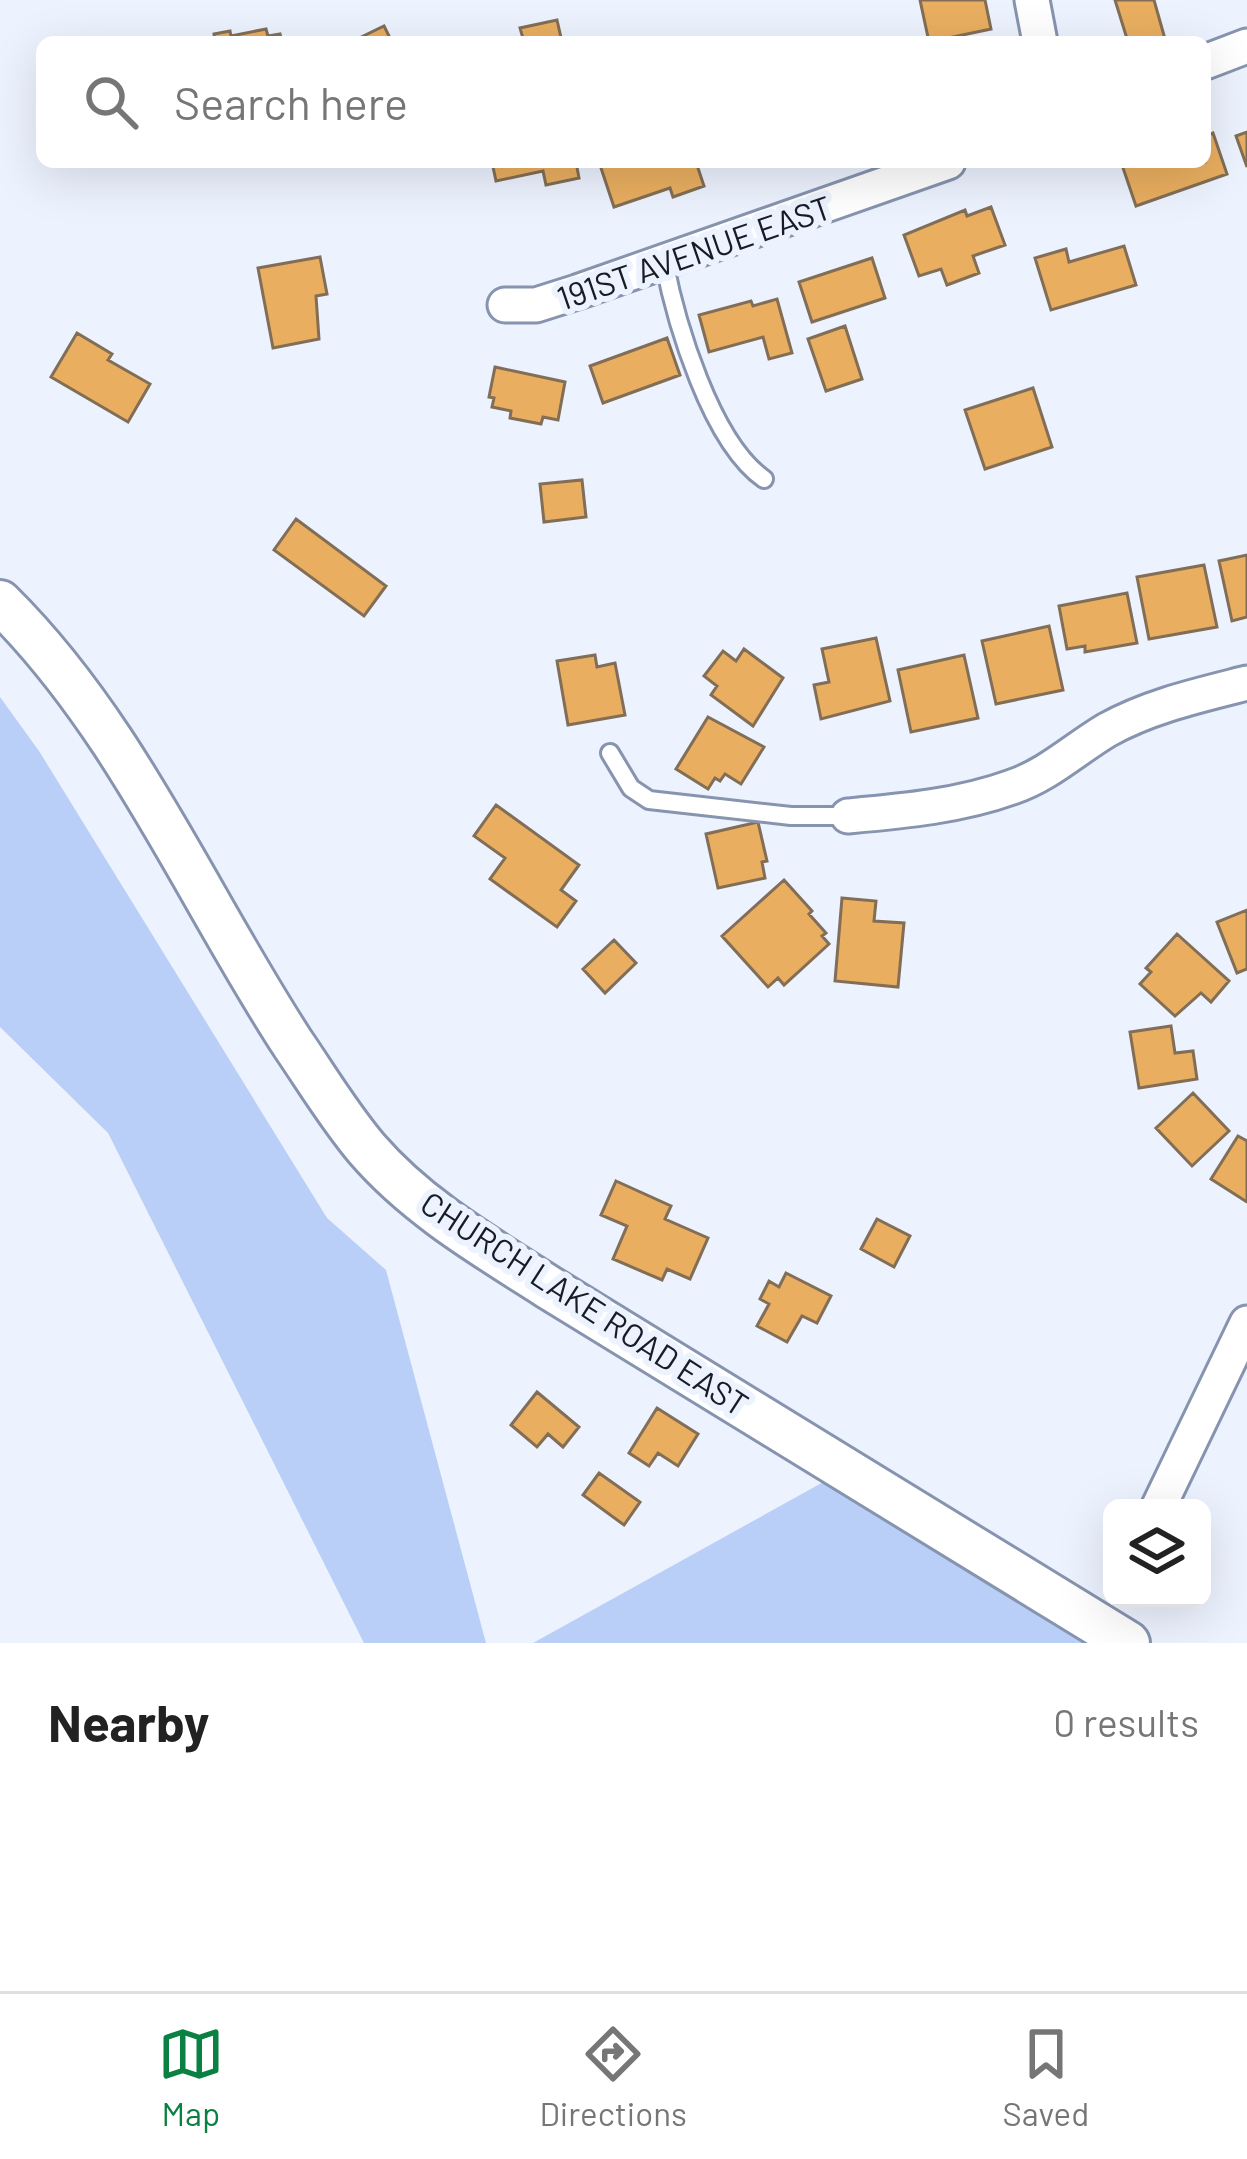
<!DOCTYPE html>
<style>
body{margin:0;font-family:Barlow,sans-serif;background:#f2f2f2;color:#222}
.controls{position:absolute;right:36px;bottom:36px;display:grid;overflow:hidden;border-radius:18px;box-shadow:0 12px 48px #0002}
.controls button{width:108px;height:108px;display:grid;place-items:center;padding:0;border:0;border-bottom:3px solid #e0e0e0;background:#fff;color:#222;font:60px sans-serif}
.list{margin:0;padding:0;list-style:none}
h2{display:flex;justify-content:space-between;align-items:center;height:156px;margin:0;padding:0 48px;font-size:51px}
h2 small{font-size:39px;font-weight:400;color:#767676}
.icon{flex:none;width:66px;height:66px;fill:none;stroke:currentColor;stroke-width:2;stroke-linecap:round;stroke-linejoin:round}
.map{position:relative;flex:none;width:1247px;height:1643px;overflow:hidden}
.search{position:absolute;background:#fff;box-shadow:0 12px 48px #0002;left:36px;right:36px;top:36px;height:132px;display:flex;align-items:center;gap:30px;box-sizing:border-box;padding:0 42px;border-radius:18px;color:#767676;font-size:45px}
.sheet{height:348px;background:#fff}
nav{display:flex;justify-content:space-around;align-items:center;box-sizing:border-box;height:168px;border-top:3px solid #e0e0e0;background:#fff;font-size:33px;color:#767676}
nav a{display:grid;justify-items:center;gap:6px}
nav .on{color:#0b8043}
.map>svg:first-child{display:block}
.green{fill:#bacff7}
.building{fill:#e9ae60;stroke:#826e56;stroke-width:3}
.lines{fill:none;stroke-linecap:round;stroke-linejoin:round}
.service-casing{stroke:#8694af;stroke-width:22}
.minor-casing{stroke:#8694af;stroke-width:39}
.tertiary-casing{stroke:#8694af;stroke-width:48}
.service{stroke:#fff;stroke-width:16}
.minor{stroke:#fff;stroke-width:33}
.tertiary{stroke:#fff;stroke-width:42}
.labels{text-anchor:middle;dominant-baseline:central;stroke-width:12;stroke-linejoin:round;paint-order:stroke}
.street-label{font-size:33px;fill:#161b26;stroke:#ecf2fe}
</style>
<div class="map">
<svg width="1247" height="1643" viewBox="0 0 1247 1643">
<rect width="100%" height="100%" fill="#ecf2fe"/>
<!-- green -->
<path class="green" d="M0,697L39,751L327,1218L386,1270L486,1643H364L108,1133L0,1027Z
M847,1469L1127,1643H533Z"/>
<!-- building -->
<path class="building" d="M920,0H985L991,29L929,42Z
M1115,0H1154L1165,39L1128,42Z
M557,20L562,42H524L520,28Z
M384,26L392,42H351Z
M266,29L268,36L280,34L282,42H215L214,34L230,31L231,36Z
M1247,132V167L1236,136Z
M1213,133L1227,174L1136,206L1122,165L1205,162V136Z
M492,162H576L579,178L546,185L543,171L496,181Z
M599,162H696L704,186L673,197L670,188L614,207Z
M991,207L1005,245L973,256L979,273L947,285L941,269L919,276L904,235L965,210L967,216Z
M1124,246L1136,285L1051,310L1035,258L1066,249L1069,262Z
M320,257L327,294L316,296L319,339L273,348L258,268Z
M872,258L885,298L812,322L799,282Z
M777,299L792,353L769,359L763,337L709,352L699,315L751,301L753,306Z
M845,326L862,379L826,391L808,339Z
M77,333L112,354L108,360L150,384L128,422L51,377Z
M667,338L680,375L603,403L590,366Z
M495,367L565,382L558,420L543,417L541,424L510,418L511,411L492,407L494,398L489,397Z
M1033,388L1052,447L985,469L965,410Z
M582,480L586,517L544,522L540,484Z
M296,519L386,586L364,616L274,550Z
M1247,555V617L1232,621L1219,561Z
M1204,565L1217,627L1149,639L1137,577Z
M1127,593L1137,643L1085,652V646L1067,649L1059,606Z
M1049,626L1063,690L996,704L982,641Z
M876,638L890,701L821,719L814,685L829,682L822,649Z
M744,649L783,678L753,726L711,695L717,686L704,676L723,651L736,661Z
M595,655L597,667L615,663L625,715L568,725L557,661Z
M964,655L978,718L911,732L898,670Z
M708,717L764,747L741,784L725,774L720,781L715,778L708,789L676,769Z
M496,805L579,865L561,890L576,901L557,927L490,879L505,858L474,836Z
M758,822L767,861L762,862L765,878L718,888L706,834Z
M784,880L812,911L809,914L826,933L822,936L829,944L784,985L778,978L768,987L722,936Z
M842,898L876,901L874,921L904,923L898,987L835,981Z
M1247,910V969L1237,973L1217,922Z
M1177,934L1229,981L1211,1002L1201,993L1175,1016L1140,984L1151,972L1146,968Z
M614,940L636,963L605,993L583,969Z
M1171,1026L1175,1053L1193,1051L1197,1079L1139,1088L1130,1032Z
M1193,1093L1229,1131L1192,1166L1156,1128Z
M1238,1136L1247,1141V1202L1211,1179Z
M616,1181L671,1206L665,1219L708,1238L690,1279L667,1269L662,1280L613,1259L627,1226L601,1215Z
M877,1219L910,1236L894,1267L861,1249Z
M786,1273L831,1296L817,1323L802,1316L787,1342L757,1326L769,1304L760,1299L769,1281L779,1287Z
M537,1392L579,1427L563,1447L548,1434L537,1447L511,1425Z
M657,1408L698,1434L678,1466L658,1453L649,1466L629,1453Z
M599,1473L640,1502L624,1525L583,1495Z"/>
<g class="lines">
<defs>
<path id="service" d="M664,261C676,323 711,442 764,479
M610,753L631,788L649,800L791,816H848"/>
<path id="minor" d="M1032,0L1040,42
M1205,62L1247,46
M505,305H536L577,292L948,162
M848,816C903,811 960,806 1012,787C1048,775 1075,749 1107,730C1150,706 1200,695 1247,683
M1158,1508L1247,1323"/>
<path id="tertiary" d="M0,602C126,726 197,897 293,1044C317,1079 339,1116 367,1149C417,1207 484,1246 548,1287L1128,1643"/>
</defs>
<!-- service casing -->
<use href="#service" class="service-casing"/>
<!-- minor casing -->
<use href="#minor" class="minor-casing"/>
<!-- tertiary casing -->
<use href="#tertiary" class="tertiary-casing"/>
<!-- service -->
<use href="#service" class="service"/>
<!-- minor -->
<use href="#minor" class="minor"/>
<!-- tertiary -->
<use href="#tertiary" class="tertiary"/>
</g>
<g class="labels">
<!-- street labels -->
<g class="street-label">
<text transform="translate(694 252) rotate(-19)">191ST AVENUE EAST</text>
<text transform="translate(585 1303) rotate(33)">CHURCH LAKE ROAD EAST</text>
</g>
</g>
</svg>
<div class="controls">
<button><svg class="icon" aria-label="layers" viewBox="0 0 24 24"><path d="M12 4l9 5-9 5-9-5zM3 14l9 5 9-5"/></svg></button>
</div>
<div class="search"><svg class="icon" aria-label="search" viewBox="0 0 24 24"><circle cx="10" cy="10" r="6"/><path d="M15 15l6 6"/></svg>Search here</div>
</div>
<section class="sheet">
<h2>Nearby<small>0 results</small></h2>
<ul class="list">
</ul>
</section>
<nav>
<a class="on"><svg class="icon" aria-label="map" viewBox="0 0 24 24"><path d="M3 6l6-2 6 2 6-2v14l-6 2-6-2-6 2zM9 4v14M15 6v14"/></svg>Map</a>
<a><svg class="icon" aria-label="directions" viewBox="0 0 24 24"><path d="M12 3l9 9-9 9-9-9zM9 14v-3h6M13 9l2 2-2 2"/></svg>Directions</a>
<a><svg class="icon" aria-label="saved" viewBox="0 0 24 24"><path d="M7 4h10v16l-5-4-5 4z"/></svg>Saved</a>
</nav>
